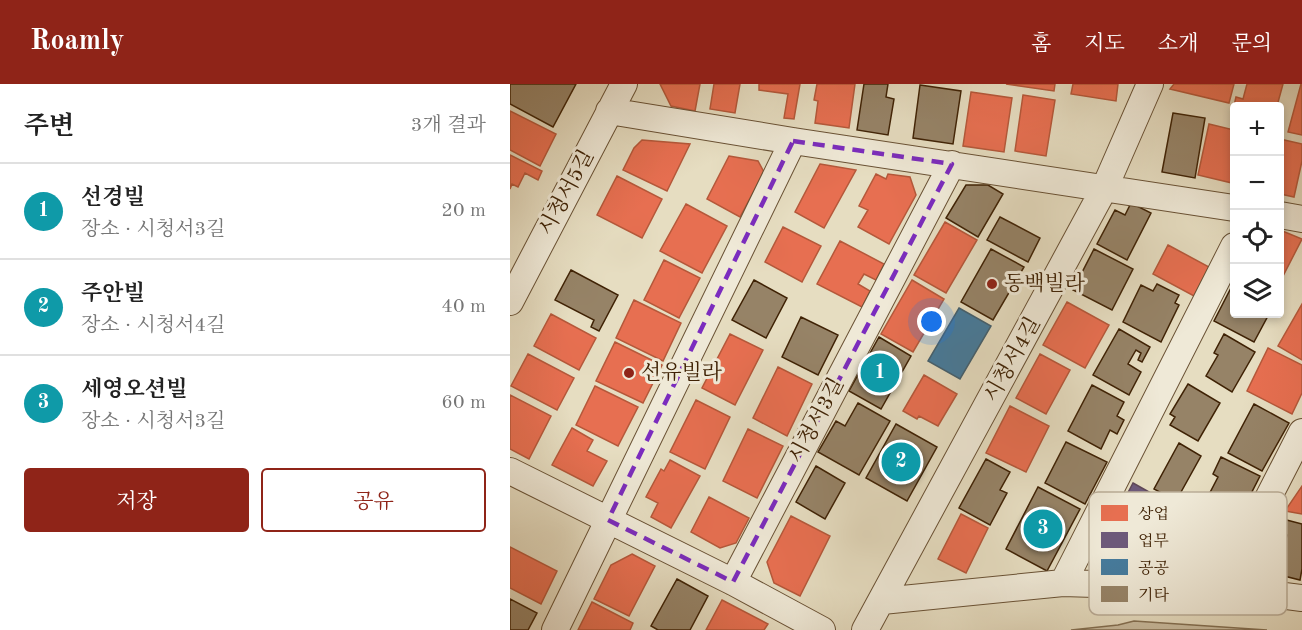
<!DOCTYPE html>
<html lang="ko">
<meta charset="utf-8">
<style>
body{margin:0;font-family:"Old Standard TT","Noto Serif KR",serif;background:#f2f2f2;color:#222}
.controls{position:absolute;right:18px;top:18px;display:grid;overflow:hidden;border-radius:6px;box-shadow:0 3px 9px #0003}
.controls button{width:54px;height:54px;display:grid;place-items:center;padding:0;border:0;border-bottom:2px solid #e0e0e0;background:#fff;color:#222;font:30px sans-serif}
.you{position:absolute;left:422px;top:238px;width:21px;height:21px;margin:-15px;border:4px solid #fff;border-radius:50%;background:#1a73e8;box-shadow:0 0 0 9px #1a73e833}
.badge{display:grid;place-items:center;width:39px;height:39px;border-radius:50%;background:#8f2418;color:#fff;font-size:20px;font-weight:700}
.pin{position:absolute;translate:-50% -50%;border:3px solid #fff;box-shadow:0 2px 6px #0006}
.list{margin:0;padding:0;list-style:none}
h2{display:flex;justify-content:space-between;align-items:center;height:78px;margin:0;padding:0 24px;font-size:26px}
h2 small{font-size:20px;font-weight:400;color:#767676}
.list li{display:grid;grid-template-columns:39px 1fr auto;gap:18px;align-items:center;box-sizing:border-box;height:96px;padding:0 24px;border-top:2px solid #e0e0e0}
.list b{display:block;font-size:22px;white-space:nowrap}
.list p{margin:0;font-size:20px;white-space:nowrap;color:#767676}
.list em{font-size:20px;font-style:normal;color:#767676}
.actions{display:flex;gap:12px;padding:18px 24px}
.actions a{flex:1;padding:14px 0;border:2px solid #8f2418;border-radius:6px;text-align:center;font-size:21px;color:#8f2418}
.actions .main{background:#8f2418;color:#fff}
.icon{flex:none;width:33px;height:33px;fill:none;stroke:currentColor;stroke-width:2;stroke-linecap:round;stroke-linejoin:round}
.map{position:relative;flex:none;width:792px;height:546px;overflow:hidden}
header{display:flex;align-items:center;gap:36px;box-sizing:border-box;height:84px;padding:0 30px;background:#8f2418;color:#fff}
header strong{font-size:28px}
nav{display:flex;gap:33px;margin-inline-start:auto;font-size:21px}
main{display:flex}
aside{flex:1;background:#fff}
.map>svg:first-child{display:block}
.green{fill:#cabda1;stroke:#847053;stroke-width:1.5}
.shops{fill:#e76f51;stroke:#b5583a;stroke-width:1.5}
.offices{fill:#6d597a;stroke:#5f4857;stroke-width:1.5}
.public{fill:#457b9d;stroke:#43606f;stroke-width:1.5}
.building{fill:#968367;stroke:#3f2205;stroke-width:1.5}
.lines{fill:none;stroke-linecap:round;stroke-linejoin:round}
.minor-casing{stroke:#695134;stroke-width:28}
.minor{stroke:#efe9d7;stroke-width:26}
.marked{fill:none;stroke:#7b2cbf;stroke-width:4.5;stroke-dasharray:12 8;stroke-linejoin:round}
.poi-dot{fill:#8f2418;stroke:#efe9d7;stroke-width:2}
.labels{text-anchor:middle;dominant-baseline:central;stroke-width:6;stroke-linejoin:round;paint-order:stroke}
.street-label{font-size:21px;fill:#3f2205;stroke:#efe9d7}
.poi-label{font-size:21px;fill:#3f2205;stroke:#efe9d7;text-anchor:start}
.key{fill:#efe9d7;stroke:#baad98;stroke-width:1.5}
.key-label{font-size:16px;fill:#3f2205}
</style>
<header>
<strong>Roamly</strong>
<nav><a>홈</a><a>지도</a><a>소개</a><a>문의</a></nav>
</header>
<main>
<aside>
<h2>주변<small>3개 결과</small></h2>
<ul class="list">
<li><span class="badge" style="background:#0f9aa8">1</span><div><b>선경빌</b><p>장소 · 시청서3길</p></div><em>20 m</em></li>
<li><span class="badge" style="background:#0f9aa8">2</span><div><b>주안빌</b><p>장소 · 시청서4길</p></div><em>40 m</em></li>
<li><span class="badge" style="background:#0f9aa8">3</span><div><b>세영오션빌</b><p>장소 · 시청서3길</p></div><em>60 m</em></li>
</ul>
<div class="actions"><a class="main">저장</a><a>공유</a></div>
</aside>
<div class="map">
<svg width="792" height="546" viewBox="0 0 792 546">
<rect width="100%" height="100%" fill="#e6ddc1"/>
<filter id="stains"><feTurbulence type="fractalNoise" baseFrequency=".00333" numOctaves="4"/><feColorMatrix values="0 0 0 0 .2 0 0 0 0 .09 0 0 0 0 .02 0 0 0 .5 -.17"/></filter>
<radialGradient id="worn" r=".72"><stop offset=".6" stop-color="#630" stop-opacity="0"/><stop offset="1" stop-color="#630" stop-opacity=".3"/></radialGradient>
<!-- green -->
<path class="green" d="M624,537L757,546H561L608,541Z"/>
<!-- shops -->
<path class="shops" d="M150,0H190L185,27L161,22Z
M204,0H230L225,29L200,25Z
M249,0H290L284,35L274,34L278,10L249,6Z
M307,0H345L339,44L305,39L308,17L304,16Z
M496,0H545L544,7Z
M563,0H608L606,17L561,10Z
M664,0H724L719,19L660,5Z
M737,0H773L767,22H724V31L722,30L726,13L733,15Z
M791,0H792V51L778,48Z
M461,8L502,14L494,68L453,62Z
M513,11L545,16L536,72L505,67Z
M0,27L46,50L30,82L0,66Z
M699,40L724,46V89L722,99L688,91Z
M770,55L792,60V77L784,113L770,110Z
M132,56L180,60L157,107L113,86L124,64Z
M0,71L32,87L28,96L15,89L8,103L2,100L0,105Z
M219,72L248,77L254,88L230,133L197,115Z
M310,80L346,86L314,144L285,128Z
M366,90L376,95L378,90L400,93L406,111L379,160L348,143L358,126L349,122Z
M107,92L152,115L132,154L87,131Z
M176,120L217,142L192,189L150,167Z
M435,138L467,156L436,209L404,191Z
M273,143L311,162L292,198L255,178Z
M770,146L792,155L770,198Z
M330,157L374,180L366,196L354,190L348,200L360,207L352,223L307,200Z
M658,161L699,183L684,212L643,190Z
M154,176L190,194L169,234L134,216Z
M402,196L434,215L403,268L371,250Z
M124,216L171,239L153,277L106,254Z
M557,218L599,241L575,284L533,261Z
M792,220V276L768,262Z
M41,230L86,254L69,286L24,262Z
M220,250L253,266L225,321L192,304Z
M105,258L152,281L133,319L86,297Z
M758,264L792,281V309L782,330L737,307Z
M18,270L64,294L47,326L1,302Z
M530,270L560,286L536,330L506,314Z
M268,283L302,300L277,352L243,334Z
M414,291L447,310L428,342L409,332L407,335L393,327Z
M85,302L128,323L108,362L66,341Z
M0,311L41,332L19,375L0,365Z
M186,316L220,333L195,385L160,368Z
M500,322L539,342L516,388L476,369Z
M62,344L83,356L77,367L97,377L83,402L42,381Z
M238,345L273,362L247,414L213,397Z
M160,376L190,392L161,444L141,433L148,419L136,413L151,385L154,387Z
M792,402V430L775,427Z
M199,413L239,434L226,459L210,464L181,448Z
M451,430L478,444L456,489L428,475Z
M281,432L320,452L290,512L264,499L257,478Z
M0,463L47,487L31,520L0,504Z
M122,470L145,482L119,532L84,515L101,481Z
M212,516L258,540L254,546H196Z
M82,518L123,539L120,546H68Z"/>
<!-- offices -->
<path class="offices" d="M623,399L657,418L624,481L602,482L591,460Z"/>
<!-- public -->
<path class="public" d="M449,224L481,242L450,295L418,277Z"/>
<!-- building -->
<path class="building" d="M0,0H66L43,43L0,20Z
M354,0H378L376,13L384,15L378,51L347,46Z
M410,1L451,7L443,60L403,54Z
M663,29L695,34L685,94L652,88Z
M456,101H478L493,110L468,153L436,134Z
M621,119L641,129L617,176L587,160L605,126L615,131Z
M490,133L530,154L518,178L477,156Z
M481,165L514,183L483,236L451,218Z
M584,165L623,185L602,226L563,206Z
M61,186L108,211L89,247L81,243L84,236L45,216Z
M244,196L277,214L256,254L222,236Z
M724,198V230H759L744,258L704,237Z
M647,200L669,211L665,219L669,221L651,258L613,238L631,201L643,207Z
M291,233L328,251L308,291L272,273Z
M609,245L640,263L632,278L628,276L631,269L626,266L618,280L631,288L619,311L583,291Z
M714,250L745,268L722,308L696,292L708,271L704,269Z
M369,253L401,272L371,325L339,307Z
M678,300L710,319L688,357L660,341L665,333L660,330Z
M582,301L614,318L607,332L614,336L607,350L600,346L591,365L558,347Z
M348,319L380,337L349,391L308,368L326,337L335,342Z
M744,320L779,339L752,387L718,369Z
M386,340L427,363L397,417L356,394Z
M556,358L597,378L575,420L535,399Z
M669,359L691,372L666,417L644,405Z
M711,373L750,392L725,441L692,424L708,393L703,390Z
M476,375L500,388L490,406L497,409L480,441L449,424Z
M306,382L335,399L315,435L286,418Z
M528,403L570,425L537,487L496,465Z
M769,434L792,440V485L790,496L766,490L768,486L757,483L762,460L774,463L777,451L765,448Z
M167,495L198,512L180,546H148L141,542Z
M0,515L27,529L18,546H0Z"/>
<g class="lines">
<defs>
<path id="minor" d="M99,27L283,57L724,124
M770,131L792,135
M0,218L114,0
M0,387L223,498L312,546
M223,498L442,80
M553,499L724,162
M712,504L792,348
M372,517L553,499L712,504L792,514
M45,546L283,57
M355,546L595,103L640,0"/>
</defs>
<!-- minor casing -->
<use href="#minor" class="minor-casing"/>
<!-- minor -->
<use href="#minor" class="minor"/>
</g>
<!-- marked area -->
<path class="marked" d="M283,57L442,80L223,498L98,436Z"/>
<!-- markers -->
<g class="poi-dot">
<circle cx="482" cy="200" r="6"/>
<circle cx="119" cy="289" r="6"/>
</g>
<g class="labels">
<!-- street labels -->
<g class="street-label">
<text transform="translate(57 109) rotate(-62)">시청서5길</text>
<text transform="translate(503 276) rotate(-61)">시청서4길</text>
<text transform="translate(307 337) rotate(-62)">시청서3길</text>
</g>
<!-- poi labels -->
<g class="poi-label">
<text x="494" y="200">동백빌라</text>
<text x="131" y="289">선유빌라</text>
</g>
</g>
<!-- legend -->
<rect x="579" y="408" width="198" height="123" rx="9" class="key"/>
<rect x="591" y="421" width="27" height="16" fill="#e76f51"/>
<rect x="591" y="448" width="27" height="16" fill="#6d597a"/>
<rect x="591" y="475" width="27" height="16" fill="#457b9d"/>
<rect x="591" y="502" width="27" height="16" fill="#968367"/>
<g class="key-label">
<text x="628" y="435">상업</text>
<text x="628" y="462">업무</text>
<text x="628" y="489">공공</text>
<text x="628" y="516">기타</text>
</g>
<rect width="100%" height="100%" filter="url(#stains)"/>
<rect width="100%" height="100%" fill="url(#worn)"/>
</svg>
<div class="controls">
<button>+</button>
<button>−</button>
<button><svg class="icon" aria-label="locate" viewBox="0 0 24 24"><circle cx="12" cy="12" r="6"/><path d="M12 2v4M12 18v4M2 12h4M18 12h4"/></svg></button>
<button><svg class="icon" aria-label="layers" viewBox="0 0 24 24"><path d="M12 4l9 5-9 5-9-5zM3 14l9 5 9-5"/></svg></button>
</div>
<div class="you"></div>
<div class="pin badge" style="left:370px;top:289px;background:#0f9aa8">1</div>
<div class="pin badge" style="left:391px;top:378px;background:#0f9aa8">2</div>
<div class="pin badge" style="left:533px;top:445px;background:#0f9aa8">3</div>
</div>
</main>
